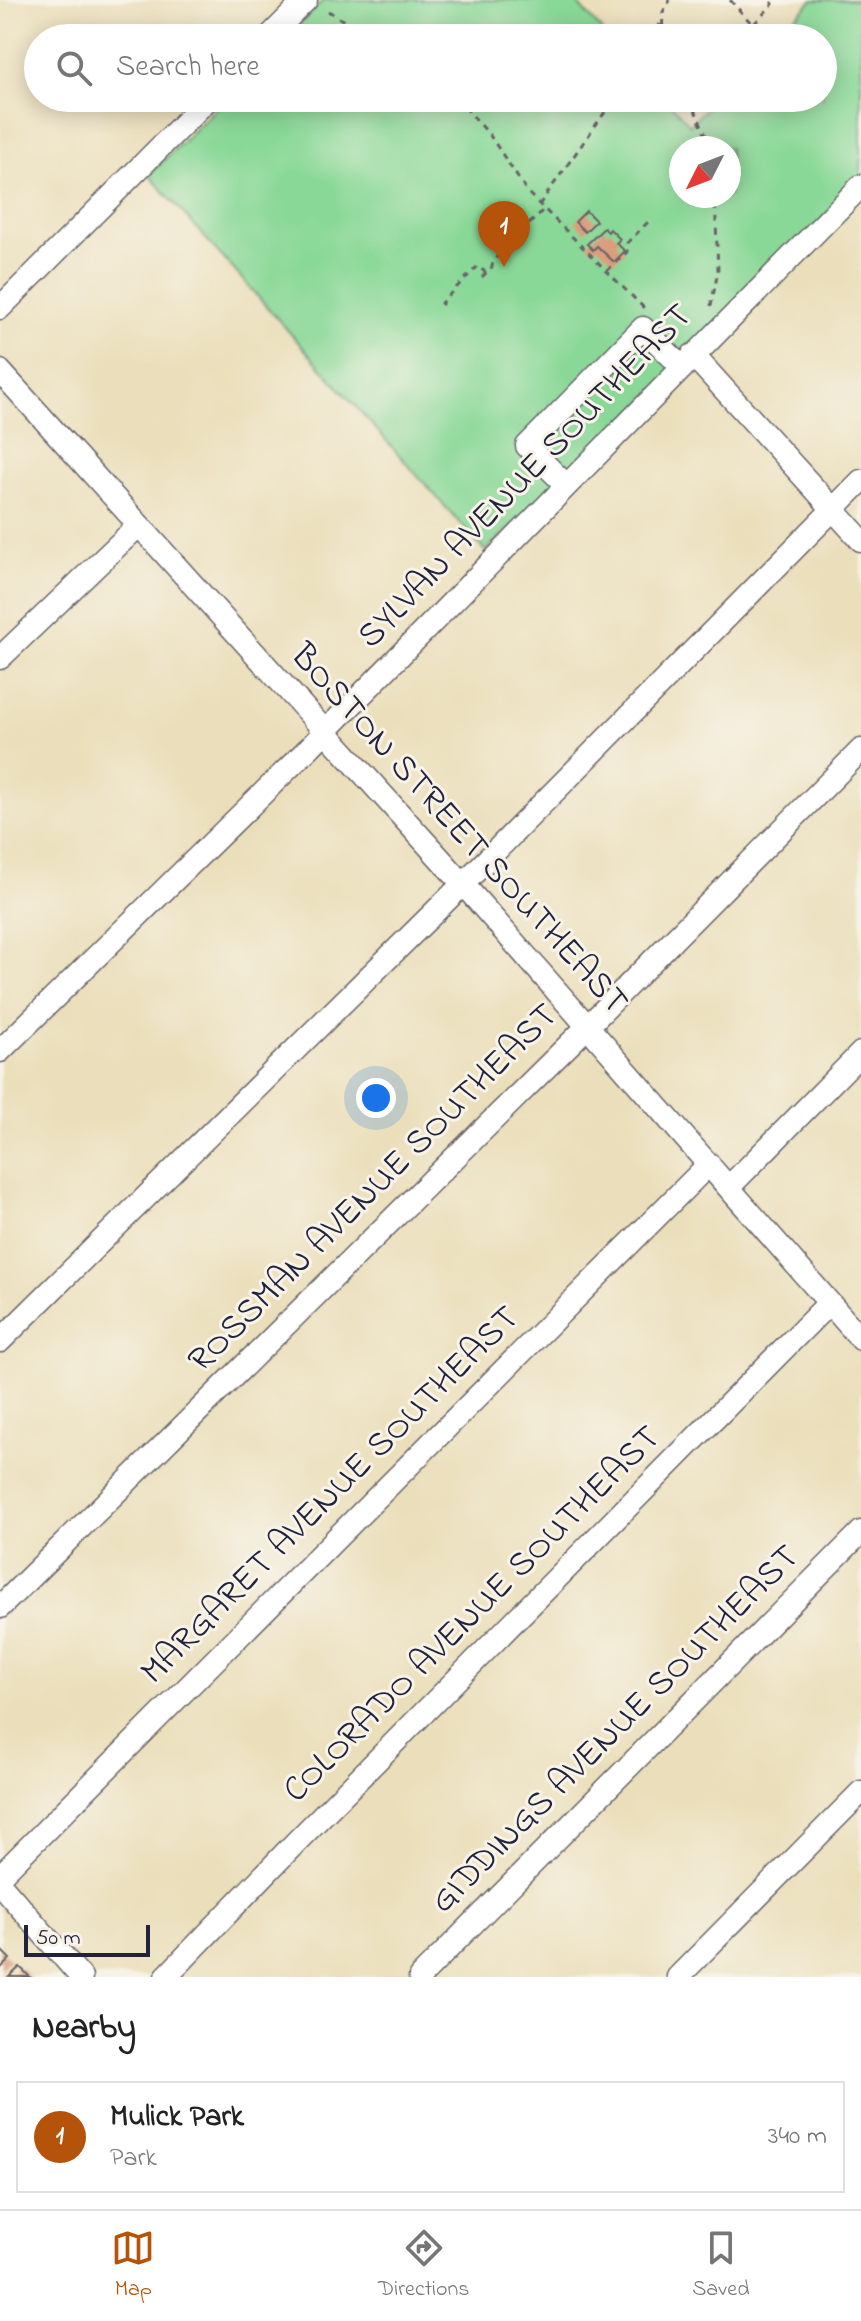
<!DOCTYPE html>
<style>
body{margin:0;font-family:"Indie Flower",sans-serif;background:#f6f6f6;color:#222}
.compass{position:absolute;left:669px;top:136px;width:72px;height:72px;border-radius:50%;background:#fff;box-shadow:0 4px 20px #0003;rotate:228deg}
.scale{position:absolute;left:24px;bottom:20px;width:126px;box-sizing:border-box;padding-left:8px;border:4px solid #22223b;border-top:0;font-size:22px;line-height:28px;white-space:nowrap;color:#22223b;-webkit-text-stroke:6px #f7f3e8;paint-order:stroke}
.you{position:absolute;left:376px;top:1098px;width:28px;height:28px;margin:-20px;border:6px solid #fff;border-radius:50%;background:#1a73e8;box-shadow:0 0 0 12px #1a73e833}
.badge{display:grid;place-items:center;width:52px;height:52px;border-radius:50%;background:#b45309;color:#fff;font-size:26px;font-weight:700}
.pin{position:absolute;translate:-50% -66px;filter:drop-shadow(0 2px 4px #0008)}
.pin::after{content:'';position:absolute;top:42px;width:28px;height:24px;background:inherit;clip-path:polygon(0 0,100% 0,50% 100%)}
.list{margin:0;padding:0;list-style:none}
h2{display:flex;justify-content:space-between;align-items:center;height:104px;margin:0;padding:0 32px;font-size:34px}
h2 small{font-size:26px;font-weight:400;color:#767676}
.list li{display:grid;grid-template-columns:52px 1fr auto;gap:24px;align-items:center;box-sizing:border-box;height:112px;margin:0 16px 16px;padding:0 16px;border:2px solid #e0e0e0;border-radius:0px}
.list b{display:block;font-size:30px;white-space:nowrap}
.list p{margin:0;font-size:26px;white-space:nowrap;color:#767676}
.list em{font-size:26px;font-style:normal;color:#767676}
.icon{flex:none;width:44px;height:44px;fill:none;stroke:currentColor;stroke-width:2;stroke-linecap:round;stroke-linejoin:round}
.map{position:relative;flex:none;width:861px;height:1977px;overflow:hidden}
.search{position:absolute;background:#fff;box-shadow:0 4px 20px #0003;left:24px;right:24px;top:24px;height:88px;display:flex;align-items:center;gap:20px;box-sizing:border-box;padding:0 28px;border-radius:44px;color:#767676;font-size:30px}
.sheet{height:232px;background:#fff}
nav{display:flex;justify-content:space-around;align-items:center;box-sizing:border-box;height:112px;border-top:2px solid #e0e0e0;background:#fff;font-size:22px;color:#767676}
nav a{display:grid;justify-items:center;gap:4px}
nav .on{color:#b45309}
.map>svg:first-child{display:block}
.green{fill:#89d897;stroke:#567d69;stroke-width:2;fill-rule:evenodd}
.building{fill:#da9d7e}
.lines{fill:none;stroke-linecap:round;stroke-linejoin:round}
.minor-casing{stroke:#686468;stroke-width:25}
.path{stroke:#686468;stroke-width:3;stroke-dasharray:6 6;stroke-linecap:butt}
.minor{stroke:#fff;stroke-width:22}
.labels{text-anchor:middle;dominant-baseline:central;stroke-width:6;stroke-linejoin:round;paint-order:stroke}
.street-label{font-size:36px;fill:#22223b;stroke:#f7f3e8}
</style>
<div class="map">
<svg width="861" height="1977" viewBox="0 0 861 1977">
<rect width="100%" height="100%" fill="#f7f3e8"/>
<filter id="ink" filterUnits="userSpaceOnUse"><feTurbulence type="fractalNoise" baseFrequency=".0125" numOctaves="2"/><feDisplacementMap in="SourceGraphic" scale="16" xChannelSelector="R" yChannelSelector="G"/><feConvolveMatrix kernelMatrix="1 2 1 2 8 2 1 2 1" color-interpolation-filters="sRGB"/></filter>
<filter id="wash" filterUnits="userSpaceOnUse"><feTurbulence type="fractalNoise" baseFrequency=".006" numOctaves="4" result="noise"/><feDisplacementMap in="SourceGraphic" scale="32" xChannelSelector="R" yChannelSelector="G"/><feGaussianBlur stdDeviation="1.8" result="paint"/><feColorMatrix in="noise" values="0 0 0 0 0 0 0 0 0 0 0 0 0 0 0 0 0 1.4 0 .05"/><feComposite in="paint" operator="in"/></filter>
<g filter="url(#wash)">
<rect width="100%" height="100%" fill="#ebdfbb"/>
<!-- green -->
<path class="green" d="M324,0H574L609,38H286Z
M813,0H861V177L710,339L485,551L149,175L226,98H665L690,125L716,98H823V38H775ZM681,148H729V196H681Z"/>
<g id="blocks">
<!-- building -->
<path class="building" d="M586,211L596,221L585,232L575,222Z
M604,228L608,232L610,229L620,239L616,243L625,251L614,262L597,246L593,250L587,244Z
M0,1949L10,1959L0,1969Z
M20,1967L30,1977H9Z"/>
</g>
</g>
<g filter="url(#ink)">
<use href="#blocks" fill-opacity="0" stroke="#686468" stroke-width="2"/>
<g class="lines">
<defs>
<path id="minor" d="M268,38L306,0
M0,308L209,98
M693,355L861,540
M0,371L463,884L861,1339
M566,485L527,446L643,328L682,367
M0,658L139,525
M0,1051L309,748L861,186
M729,1187L861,1053
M0,1341L463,884L861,481
M0,1607L588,1026L861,750
M0,1876L709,1164
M0,1884L81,1977
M166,1977L297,1841L829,1303
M420,1977L861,1532
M678,1977L861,1792"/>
</defs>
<!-- minor casing -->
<use href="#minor" class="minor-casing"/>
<!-- path -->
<path class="path" d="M730,0L753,25L773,4L770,0
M328,11L372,38
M651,38L660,24
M662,38L663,12L670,0
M457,98L489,134L528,193L646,310
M690,98L711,148
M539,205L615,98
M607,271L627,252V243L649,221
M482,277L492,267L493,261L544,209
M443,305L441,303L478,266L486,273
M711,306L718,271L715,196"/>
<!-- minor -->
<use href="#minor" class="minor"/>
</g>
</g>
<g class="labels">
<!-- street labels -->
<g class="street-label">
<text transform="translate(526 477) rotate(-46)">SYLVAN AVENUE SOUTHEAST</text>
<text transform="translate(458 830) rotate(48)">BOSTON STREET SOUTHEAST</text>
<text transform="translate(374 1189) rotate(-45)">ROSSMAN AVENUE SOUTHEAST</text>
<text transform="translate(331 1496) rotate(-45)">MARGARET AVENUE SOUTHEAST</text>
<text transform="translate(473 1615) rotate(-45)">COLORADO AVENUE SOUTHEAST</text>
<text transform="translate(616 1730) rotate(-45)">GIDDINGS AVENUE SOUTHEAST</text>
</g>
</g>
</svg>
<svg class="compass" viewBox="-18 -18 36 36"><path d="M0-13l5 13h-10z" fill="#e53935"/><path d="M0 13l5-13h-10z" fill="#767676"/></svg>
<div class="scale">50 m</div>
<div class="you"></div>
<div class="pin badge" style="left:504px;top:267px">1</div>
<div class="search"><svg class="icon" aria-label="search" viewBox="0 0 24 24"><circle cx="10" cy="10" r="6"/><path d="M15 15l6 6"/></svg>Search here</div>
</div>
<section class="sheet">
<h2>Nearby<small></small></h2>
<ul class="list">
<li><span class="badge">1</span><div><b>Mulick Park</b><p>Park</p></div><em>340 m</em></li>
</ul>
</section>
<nav>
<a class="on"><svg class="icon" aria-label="map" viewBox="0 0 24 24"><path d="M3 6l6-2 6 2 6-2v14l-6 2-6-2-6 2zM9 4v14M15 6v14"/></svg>Map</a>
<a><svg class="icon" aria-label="directions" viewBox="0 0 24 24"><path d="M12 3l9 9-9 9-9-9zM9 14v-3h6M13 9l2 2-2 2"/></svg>Directions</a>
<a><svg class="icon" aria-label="saved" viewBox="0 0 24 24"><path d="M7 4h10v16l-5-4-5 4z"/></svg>Saved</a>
</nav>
